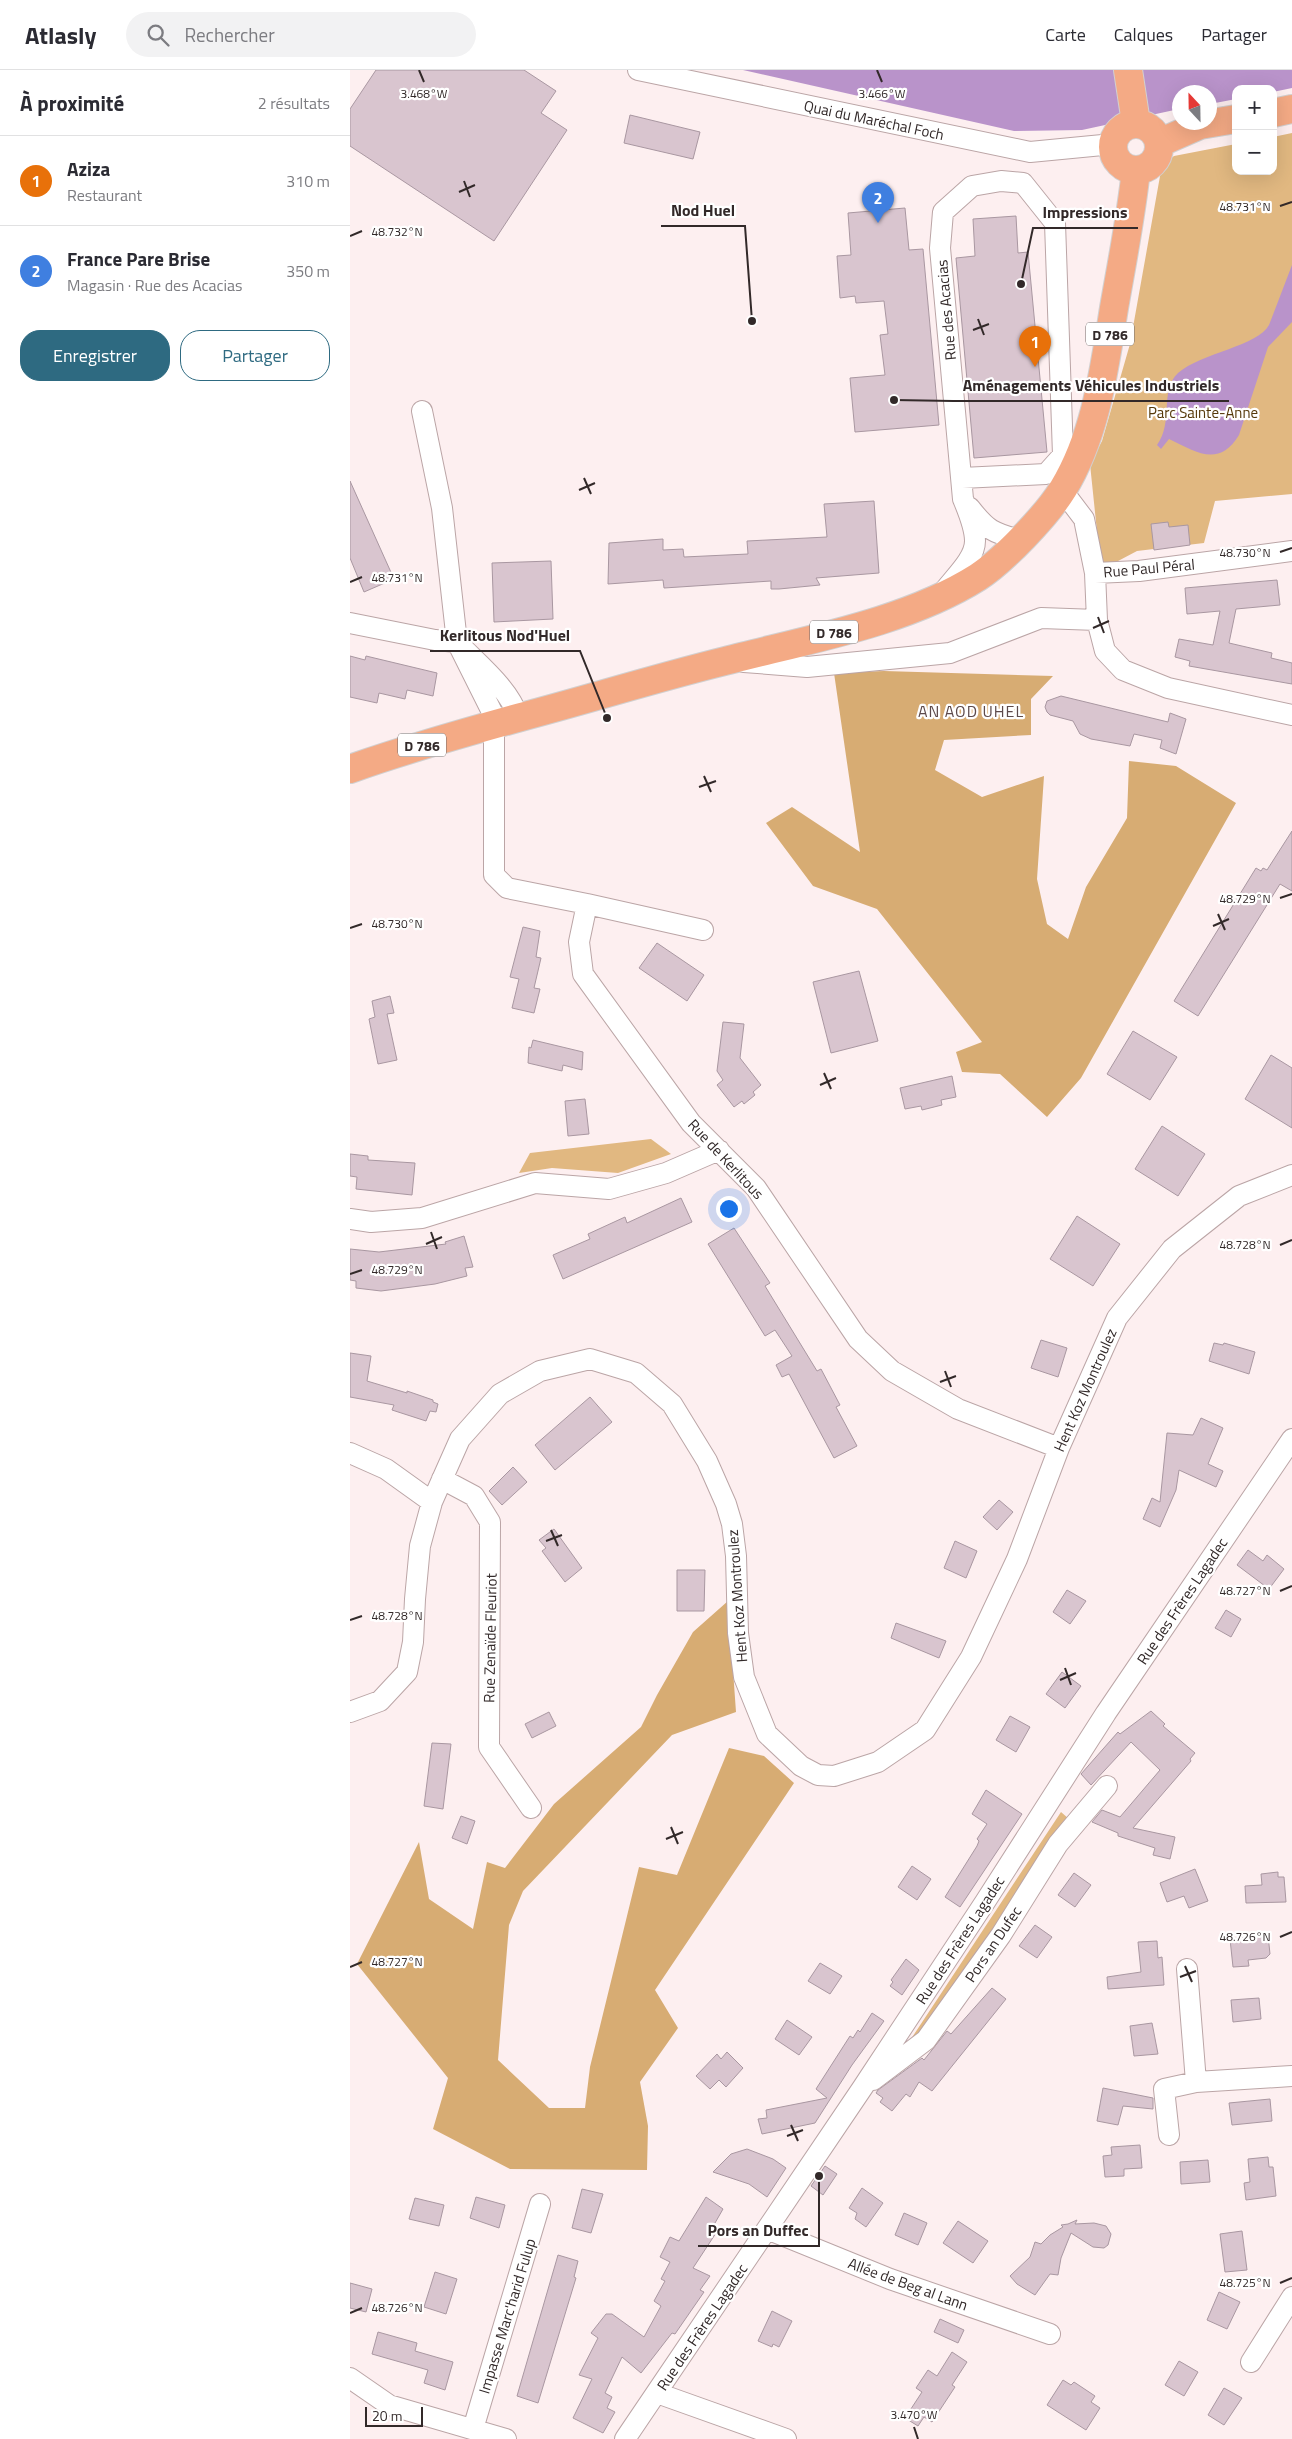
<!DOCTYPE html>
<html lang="fr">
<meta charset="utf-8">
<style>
body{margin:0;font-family:"Titillium Web",sans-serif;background:#f2f2f3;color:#2b2b33}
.controls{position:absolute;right:15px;top:15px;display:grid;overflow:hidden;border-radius:10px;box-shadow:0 5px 20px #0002}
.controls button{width:45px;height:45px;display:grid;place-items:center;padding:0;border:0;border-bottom:1px solid #e1e1e2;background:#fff;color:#2b2b33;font:25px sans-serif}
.compass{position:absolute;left:822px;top:15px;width:45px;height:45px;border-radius:50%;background:#fff;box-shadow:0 5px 20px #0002;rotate:338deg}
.scale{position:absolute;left:15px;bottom:12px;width:58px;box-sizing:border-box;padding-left:5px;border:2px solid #322929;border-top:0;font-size:14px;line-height:18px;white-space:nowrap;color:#322929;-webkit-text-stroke:4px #fff;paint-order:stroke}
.you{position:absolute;left:378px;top:1138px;width:18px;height:18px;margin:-12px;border:4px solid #fff;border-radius:50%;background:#1a73e8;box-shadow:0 0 0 8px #1a73e833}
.badge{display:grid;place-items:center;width:32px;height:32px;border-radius:50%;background:#2e6a81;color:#fff;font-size:16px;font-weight:700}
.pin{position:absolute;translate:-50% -41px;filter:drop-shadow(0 1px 2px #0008)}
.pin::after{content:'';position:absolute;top:26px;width:18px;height:15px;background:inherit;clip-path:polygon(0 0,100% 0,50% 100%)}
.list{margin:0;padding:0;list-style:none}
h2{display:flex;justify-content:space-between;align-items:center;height:65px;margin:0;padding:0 20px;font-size:21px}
h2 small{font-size:16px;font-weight:400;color:#7c7c81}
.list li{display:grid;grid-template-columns:32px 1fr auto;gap:15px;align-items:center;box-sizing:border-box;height:90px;padding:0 20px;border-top:1px solid #e1e1e2}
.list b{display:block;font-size:19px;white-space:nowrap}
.list p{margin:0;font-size:16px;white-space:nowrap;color:#7c7c81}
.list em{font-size:16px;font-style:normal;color:#7c7c81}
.actions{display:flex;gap:10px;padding:15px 20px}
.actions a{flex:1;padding:11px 0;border:1px solid #2e6a81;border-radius:20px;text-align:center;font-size:18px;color:#2e6a81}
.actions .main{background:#2e6a81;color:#fff}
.icon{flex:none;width:28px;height:28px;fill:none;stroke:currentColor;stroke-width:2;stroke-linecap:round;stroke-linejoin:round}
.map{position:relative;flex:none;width:942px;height:2369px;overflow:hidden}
header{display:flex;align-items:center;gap:30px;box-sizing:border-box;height:70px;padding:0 25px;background:#fff;border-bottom:1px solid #e1e1e2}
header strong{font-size:24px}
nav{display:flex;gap:28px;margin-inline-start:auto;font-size:18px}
.search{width:350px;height:45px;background:#f2f2f3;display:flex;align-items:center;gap:12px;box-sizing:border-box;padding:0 18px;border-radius:28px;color:#7c7c81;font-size:19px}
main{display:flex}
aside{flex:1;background:#fff}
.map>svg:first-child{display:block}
.green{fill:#e1b881}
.forest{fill:#d7ac73}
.water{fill:#b993ca}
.building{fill:#d9c5cf;stroke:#a997a1}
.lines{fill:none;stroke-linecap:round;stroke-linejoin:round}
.minor-casing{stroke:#bba5a6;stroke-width:22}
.primary-casing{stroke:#d2d0d0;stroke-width:30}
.minor{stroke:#fff;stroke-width:20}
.primary{stroke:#f4aa85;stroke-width:28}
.ticks{fill:none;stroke:#322929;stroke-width:2}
.labels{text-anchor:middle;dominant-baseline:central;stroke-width:4.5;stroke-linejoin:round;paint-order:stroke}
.shield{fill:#fff;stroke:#706969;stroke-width:1}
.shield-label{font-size:14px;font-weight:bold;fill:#322929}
.street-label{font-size:15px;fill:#322929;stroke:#fff}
.park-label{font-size:15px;fill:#553809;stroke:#fff}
.neighbourhood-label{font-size:16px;letter-spacing:1px;fill:#5d4a4b;stroke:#fff}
.ticks-label{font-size:12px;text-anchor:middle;fill:#322929;stroke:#fff;stroke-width:4.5;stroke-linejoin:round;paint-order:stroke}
.leader{fill:none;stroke:#322929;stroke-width:2}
.callout-dot{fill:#322929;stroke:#fff;stroke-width:2}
.callout-label{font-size:16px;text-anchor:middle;font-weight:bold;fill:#322929;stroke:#fff;stroke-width:4.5;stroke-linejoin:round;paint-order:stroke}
</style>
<header>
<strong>Atlasly</strong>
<div class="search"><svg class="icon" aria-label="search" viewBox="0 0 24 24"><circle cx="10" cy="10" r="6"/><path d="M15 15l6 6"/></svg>Rechercher</div>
<nav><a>Carte</a><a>Calques</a><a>Partager</a></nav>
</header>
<main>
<aside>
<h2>À proximité<small>2 résultats</small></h2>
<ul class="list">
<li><span class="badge" style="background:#e8710a">1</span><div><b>Aziza</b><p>Restaurant</p></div><em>310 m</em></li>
<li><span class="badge" style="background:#3f7fe0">2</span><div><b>France Pare Brise</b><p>Magasin · Rue des Acacias</p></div><em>350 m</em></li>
</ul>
<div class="actions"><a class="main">Enregistrer</a><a>Partager</a></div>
</aside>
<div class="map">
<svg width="942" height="2369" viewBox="0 0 942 2369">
<rect width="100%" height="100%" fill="#fdeff0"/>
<!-- green -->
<path class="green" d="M942,63V424L865,431L854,473L787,481L751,500L740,394L752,371L780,274L812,95L824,86L886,74V101H923V67Z
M301,1069L321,1084L268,1103L202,1098L169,1103L180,1083Z
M711,1742L719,1749L586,1945L557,1975Z"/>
<!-- forest -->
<path class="forest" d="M534,601L703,606L681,629V665L594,670L585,700L632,727L694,706L687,809L697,854L718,869L736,817L777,748L779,691L826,696L886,733L731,1008L697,1047L650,1004L612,1002L606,982L632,972L527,839L463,816L416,753L442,737L510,782L484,603Z
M378,1531L386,1642L322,1665L173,1821L159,1855L148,1990L199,2038H235L240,1997L289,1797L327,1805L379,1678L414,1686L444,1713L305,1920L328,1958L290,2012L298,2056L297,2100L160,2099L83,2059L98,2008L7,1894L69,1772L79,1829L123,1859L137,1792L155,1798L204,1734L291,1657L307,1625L343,1562Z"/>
<!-- water -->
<path class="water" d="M393,0H942V18L923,22V19H886V29L860,34L859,22H829V39L732,60L664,61Z
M942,195V252L918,277L889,365C869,398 846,382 819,369L811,379L807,375C824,352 809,321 828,303C851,283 908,276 919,255Z"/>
<!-- building -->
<path class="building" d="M26,0H174L206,21L191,43L217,60L144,171L0,76V39Z
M280,45L350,62L343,89L274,73Z
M555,138L559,180L573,179L589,355L505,362L500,308L535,305L530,265L538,264L534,231L506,233L505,226L490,228L487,186L501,185L498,143Z
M666,146L668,183L678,182L697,382L624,388L606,188L625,186L623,149Z
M0,411L44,509L14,522L0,488Z
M524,431L529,503L466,508L470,515L429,519H421V511L314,518L313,510L258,514L259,473L313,469V480L333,479L334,487L398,484L397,471L477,467L474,434Z
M818,452L819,457L838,455L840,475L804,480L801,454Z
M201,491L203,549L144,552L142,493Z
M927,510L930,535L886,539L879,573L922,583L921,588L942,593V614L839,596L840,591L825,587L829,569L863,575L870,541L837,544L835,518Z
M0,586L15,590L16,586L87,603L83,626L57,620L55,629L29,623L27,633L0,627Z
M711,626L818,652L820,643L836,649L826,684L810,678L812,670L784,664L780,676L741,669L730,664L723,651L700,645L697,642L695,637L697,631Z
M942,761V821L930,814L848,946L824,931L906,798L911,801L913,798L917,800Z
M173,857L190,861L186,887L191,888L184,918L190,919L184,943L162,938L169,909L160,907Z
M307,873L354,905L337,931L289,898Z
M509,901L528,971L481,983L463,912Z
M40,926L44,943L37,944L47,990L28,994L19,949L25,947L22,931Z
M373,952L394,954L390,988L411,1015L403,1022L405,1025L394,1034L392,1031L384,1037L367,1015L373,1010L367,1001Z
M783,961L827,987L800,1030L757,1004Z
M183,970L233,982L232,1000L213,995L212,1001L178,993L179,977L181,978Z
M921,985L942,998V1058L895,1029Z
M602,1006L606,1027L591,1030L592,1035L572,1040L571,1036L555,1039L550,1018Z
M235,1029L239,1064L218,1066L215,1031Z
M812,1056L855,1084L828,1126L785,1099Z
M0,1084L18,1086V1090L65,1093L62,1125L6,1119L7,1107L0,1106Z
M331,1128L342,1152L213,1209L203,1185L240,1169L238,1164L275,1147L277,1153Z
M727,1146L770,1174L743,1216L700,1189Z
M384,1158L420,1213L415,1216L467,1301L471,1299L490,1335L486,1337L507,1376L484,1388L439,1304L432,1307L426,1295L442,1286L425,1260L415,1266L358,1174Z
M114,1166L123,1197L115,1198L117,1206L85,1214L31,1221L6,1218V1211L0,1210V1179L29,1182L96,1174L95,1172Z
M691,1270L717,1278L708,1307L681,1298Z
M864,1273L873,1275L874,1273L905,1282L899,1304L859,1291Z
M0,1283L21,1286L17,1311L57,1323V1321L83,1330V1332L88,1334L86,1342L80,1341L76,1351L42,1340L44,1335L0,1327Z
M240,1327L262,1352L205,1400L185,1375Z
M851,1348L873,1358L858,1394L873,1401L866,1417L829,1400L826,1420L810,1457L793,1449L802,1428L810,1432L817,1363L843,1365Z
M163,1397L177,1412L152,1435L139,1421Z
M649,1430L663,1442L647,1460L633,1447Z
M204,1459L232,1498L215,1512L192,1481L196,1478L189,1470Z
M605,1471L627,1481L616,1508L594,1498Z
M898,1480L913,1491L917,1485L934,1499L919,1519L887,1495Z
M327,1500H355L354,1541H327Z
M717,1520L736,1531L720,1554L703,1542Z
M876,1540L891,1549L881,1567L865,1558Z
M546,1553L596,1571L589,1588L541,1568Z
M712,1602L731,1616L715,1638L696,1624Z
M801,1641L815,1654L813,1656L845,1683L840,1689L841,1691L783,1758L825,1767L820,1789L803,1785L805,1778L768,1766V1763L742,1752L752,1740L770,1747L810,1700L781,1672L741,1715L731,1704L768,1662L770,1664Z
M199,1642L206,1656L182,1668L175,1654Z
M660,1646L680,1657L666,1682L646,1670Z
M82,1673L101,1674L93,1739L74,1736Z
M636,1720L672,1744L610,1837L595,1827L627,1776L629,1771L627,1769L637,1754L622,1744Z
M111,1746L125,1751L117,1774L102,1768Z
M562,1796L581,1809L567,1830L548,1817Z
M845,1799L858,1831L839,1838L834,1826L817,1832L810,1813Z
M928,1802V1807H934L936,1832L896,1833L895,1816L912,1815L911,1804Z
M724,1803L741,1815L725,1837L708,1825Z
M685,1855L702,1867L687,1888L669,1876Z
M918,1865L920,1884L916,1888L898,1890L899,1896L883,1897L880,1869Z
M807,1871L808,1888L812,1887L814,1915L758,1919L757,1907L791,1902L788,1872Z
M556,1889L569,1900L552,1925L540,1916L543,1912L541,1910Z
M470,1893L492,1906L480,1924L458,1911Z
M642,1918L656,1929L582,2021L569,2012L560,2027L556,2024L542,2041L530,2032L533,2028L526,2023L528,2020L572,1988L574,1990L597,1961L601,1964Z
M909,1928L911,1949L883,1952L881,1930Z
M522,1943L534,1951L502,1995L465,2053L412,2064L408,2049L417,2048L416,2040L477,2028L466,2019L500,1966L503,1968L508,1960L510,1962Z
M437,1950L462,1967L449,1985L425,1969Z
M802,1953L808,1984L784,1986L780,1956Z
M377,1982L393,1998L376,2017L369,2010L360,2019L346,2006L367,1984L371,1989Z
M753,2018L803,2028V2039L773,2036L768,2055L747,2051Z
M920,2029L922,2051L882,2055L879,2033Z
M790,2075L792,2098L774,2099V2106L755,2107L753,2086L762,2085L761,2077Z
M397,2079L423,2089L436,2098L417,2127L399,2114L363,2102L381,2084Z
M918,2087L919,2097H923L926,2126L896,2130L894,2113L900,2112L898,2089Z
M858,2090L860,2112L831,2114L830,2092Z
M475,2096L487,2104L473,2125L461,2116Z
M512,2118L533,2133L516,2157L505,2149L507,2143L499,2138Z
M232,2119L253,2124L241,2163L222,2158Z
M126,2127L155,2135L149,2158L120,2148Z
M356,2127L373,2139L361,2160L366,2163L343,2198L360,2206L350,2220L354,2222L325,2264L322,2263L291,2303L272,2287L255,2323L262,2327L257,2338L265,2342L253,2363L223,2348L242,2309L229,2305L248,2268L241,2263L256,2244H262L294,2267L311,2236L304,2231L315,2211L311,2209L320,2192L310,2187L320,2167L329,2171Z
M65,2128L94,2135L89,2156L59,2149Z
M554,2143L577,2153L568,2175L545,2165Z
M727,2150L725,2154L744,2153L756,2156L761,2164L758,2175L754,2178L743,2177L721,2163L711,2188L708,2205L700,2204L685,2225L667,2214L660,2206L680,2187L685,2172L691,2174L700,2165L713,2157L711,2155L718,2154Z
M608,2151L638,2171L623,2193L593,2173Z
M892,2161L897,2200L875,2202L870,2164Z
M208,2185L228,2191L224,2207L226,2208L188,2333L167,2326Z
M85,2202L107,2209L96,2244L74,2237Z
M0,2213L22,2219L16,2242L0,2238Z
M869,2222L890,2232L877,2259L857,2250Z
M422,2241L442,2251L429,2277L423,2274L422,2277L408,2271Z
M590,2249L614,2260L608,2273L584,2262Z
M28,2262L67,2273L65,2281L103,2292L95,2320L74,2313L78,2300L22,2284Z
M602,2282L617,2292L602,2315L605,2317L582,2352L574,2347L568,2356L555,2348L572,2322L566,2318L578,2300L587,2306Z
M829,2291L848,2302L834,2326L815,2315Z
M713,2310L721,2315L724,2312L745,2326L741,2332L750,2338L736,2360L697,2335Z
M874,2318L892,2328L874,2355L858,2345Z"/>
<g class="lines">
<defs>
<path id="minor" d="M288,0L680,82L763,74
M72,341L92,438L107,572L142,642L144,654V805L157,818L237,834
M712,420L734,449L745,503L747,550L755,581L773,600L818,618L942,645
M620,438C637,460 643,463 670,470
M745,503L789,501L942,481
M592,524C602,509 625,490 625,471C625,457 618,441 613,429L590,178L593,142L622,116L651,111L673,113L705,153L713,385L696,404L612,408
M0,553L85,570L107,572C129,595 158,617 169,648
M394,592L457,597L600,583L691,548L747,550
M353,860L237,834L229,872L233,904L341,1053L406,1118L508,1269L542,1301L608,1339L709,1378
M0,1149L21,1152L72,1148L185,1113L259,1119L316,1103L369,1080
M0,1383L36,1399L82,1432
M92,1409L124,1426L140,1452L139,1677L181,1738
M0,1642L30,1631L57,1602L63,1572L65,1529L70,1476L82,1432L110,1369L150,1324L190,1301L240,1289L286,1303L322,1334L357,1391L376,1434L382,1454L386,1486L388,1563L394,1607L417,1664L451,1696L468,1705L484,1706L528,1692L575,1660L621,1587L667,1489L709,1378L767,1248L822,1179L889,1126L942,1105
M523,2010L576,1970L651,1865L708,1774L757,1716
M846,2012L942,2006
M819,2065L814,2019L846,2012L837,1899
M417,2159L540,2209L700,2264
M901,2292L942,2227
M0,2308L39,2335L156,2369
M307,2323L436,2369
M123,2359L190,2134
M275,2369L513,2017L635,1832L756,1643L942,1369"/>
<path id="primary" d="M778,0L786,53
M923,43L942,39
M763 77a23 23 0 1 1 46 0a23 23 0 1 1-46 0Z
M809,73L850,55L886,49
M0,699C56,679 113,663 171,647C239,629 306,608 375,591C456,570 557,552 628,507C653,491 697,445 713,419C746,365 754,300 764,238C772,192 781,147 786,100"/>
</defs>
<!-- minor casing -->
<use href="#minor" class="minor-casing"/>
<!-- primary casing -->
<use href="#primary" class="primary-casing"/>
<!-- minor -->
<use href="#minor" class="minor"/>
<!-- primary -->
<use href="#primary" class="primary"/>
</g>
<!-- ticks -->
<path class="ticks" d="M69,0L74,12M527,0L532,12M114,111L120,127M109,122L125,115M930,136L942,132M0,166L12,161M628,249L634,265M623,260L639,254M234,408L241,424M229,420L245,413M930,482L942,478M0,512L12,507M748,547L754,563M743,558L759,551M354,706L361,722M349,717L366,711M930,828L942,824M868,844L875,860M863,856L879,849M0,858L12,854M474,1003L481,1019M470,1015L486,1008M81,1162L87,1179M76,1174L92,1167M930,1175L942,1170M0,1204L12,1200M595,1301L601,1317M590,1312L606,1306M201,1460L208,1476M196,1471L212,1465M930,1521L942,1516M0,1550L12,1546M715,1598L721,1615M710,1610L726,1603M321,1757L328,1774M316,1769L333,1762M930,1867L942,1862M835,1896L842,1912M0,1897L12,1892M830,1907L846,1901M441,2055L448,2071M437,2066L453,2060M930,2213L942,2208M0,2243L12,2238M564,2357L568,2369"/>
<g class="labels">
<!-- shield labels -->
<g class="shield">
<rect x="736" y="252.5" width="48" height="23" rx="4"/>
<rect x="460" y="550.5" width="48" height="23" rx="4"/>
<rect x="48" y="663.5" width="48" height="23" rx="4"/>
</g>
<g class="shield-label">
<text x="760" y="264">D 786</text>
<text x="484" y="562">D 786</text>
<text x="72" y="675">D 786</text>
</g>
<!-- street labels -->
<g class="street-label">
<text transform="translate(524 50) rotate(12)">Quai du Maréchal Foch</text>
<text transform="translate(596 240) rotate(-95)">Rue des Acacias</text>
<text transform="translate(799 498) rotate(-5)">Rue Paul Péral</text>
<text transform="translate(376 1089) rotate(47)">Rue de Kerlitous</text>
<text transform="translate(735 1320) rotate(-66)">Hent Koz Montroulez</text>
<text transform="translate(387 1526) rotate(-94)">Hent Koz Montroulez</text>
<text transform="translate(832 1531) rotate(-56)">Rue des Frères Lagadec</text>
<text transform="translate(140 1568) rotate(-89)">Rue Zenaïde Fleuriot</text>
<text transform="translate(610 1870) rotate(-57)">Rue des Frères Lagadec</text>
<text transform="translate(643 1874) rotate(-56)">Pors an Dufec</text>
<text transform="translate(558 2214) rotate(20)">Allée de Beg al Lann</text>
<text transform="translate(157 2246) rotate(-73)">Impasse Marc'harid Fulup</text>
<text transform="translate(352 2257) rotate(-56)">Rue des Frères Lagadec</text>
</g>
<!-- park labels -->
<g class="park-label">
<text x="853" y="342">Parc Sainte-Anne</text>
</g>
<!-- neighbourhood labels -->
<g class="neighbourhood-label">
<text x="621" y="641">AN AOD UHEL</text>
</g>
</g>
<g class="ticks-label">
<text x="74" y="28">3.468°W</text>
<text x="532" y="28">3.466°W</text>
<text x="895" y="141">48.731°N</text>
<text x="47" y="166">48.732°N</text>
<text x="895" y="487">48.730°N</text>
<text x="47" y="512">48.731°N</text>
<text x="895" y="833">48.729°N</text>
<text x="47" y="858">48.730°N</text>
<text x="895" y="1179">48.728°N</text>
<text x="47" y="1204">48.729°N</text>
<text x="895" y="1525">48.727°N</text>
<text x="47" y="1550">48.728°N</text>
<text x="895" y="1871">48.726°N</text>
<text x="47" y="1896">48.727°N</text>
<text x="895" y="2217">48.725°N</text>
<text x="47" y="2242">48.726°N</text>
<text x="564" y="2349">3.470°W</text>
</g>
<!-- callouts -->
<path class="leader" d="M402 251L395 156H311M671 214L683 158H788M544 330L603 331H879M257 648L230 581H80M469 2106L469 2176H348"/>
<g class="callout-dot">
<circle cx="402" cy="251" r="5"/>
<circle cx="671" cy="214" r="5"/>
<circle cx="544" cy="330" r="5"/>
<circle cx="257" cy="648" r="5"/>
<circle cx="469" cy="2106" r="5"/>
</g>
<g class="callout-label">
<text x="353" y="146">Nod Huel</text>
<text x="735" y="148">Impressions</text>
<text x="741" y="321">Aménagements Véhicules Industriels</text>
<text x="155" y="571">Kerlitous Nod'Huel</text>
<text x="408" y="2166">Pors an Duffec</text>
</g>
</svg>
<div class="controls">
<button>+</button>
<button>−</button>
</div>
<svg class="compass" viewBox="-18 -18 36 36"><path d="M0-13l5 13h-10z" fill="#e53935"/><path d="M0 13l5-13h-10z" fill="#7c7c81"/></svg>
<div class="scale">20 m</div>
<div class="you"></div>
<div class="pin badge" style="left:685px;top:297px;background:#e8710a">1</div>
<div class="pin badge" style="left:528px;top:153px;background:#3f7fe0">2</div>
</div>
</main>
